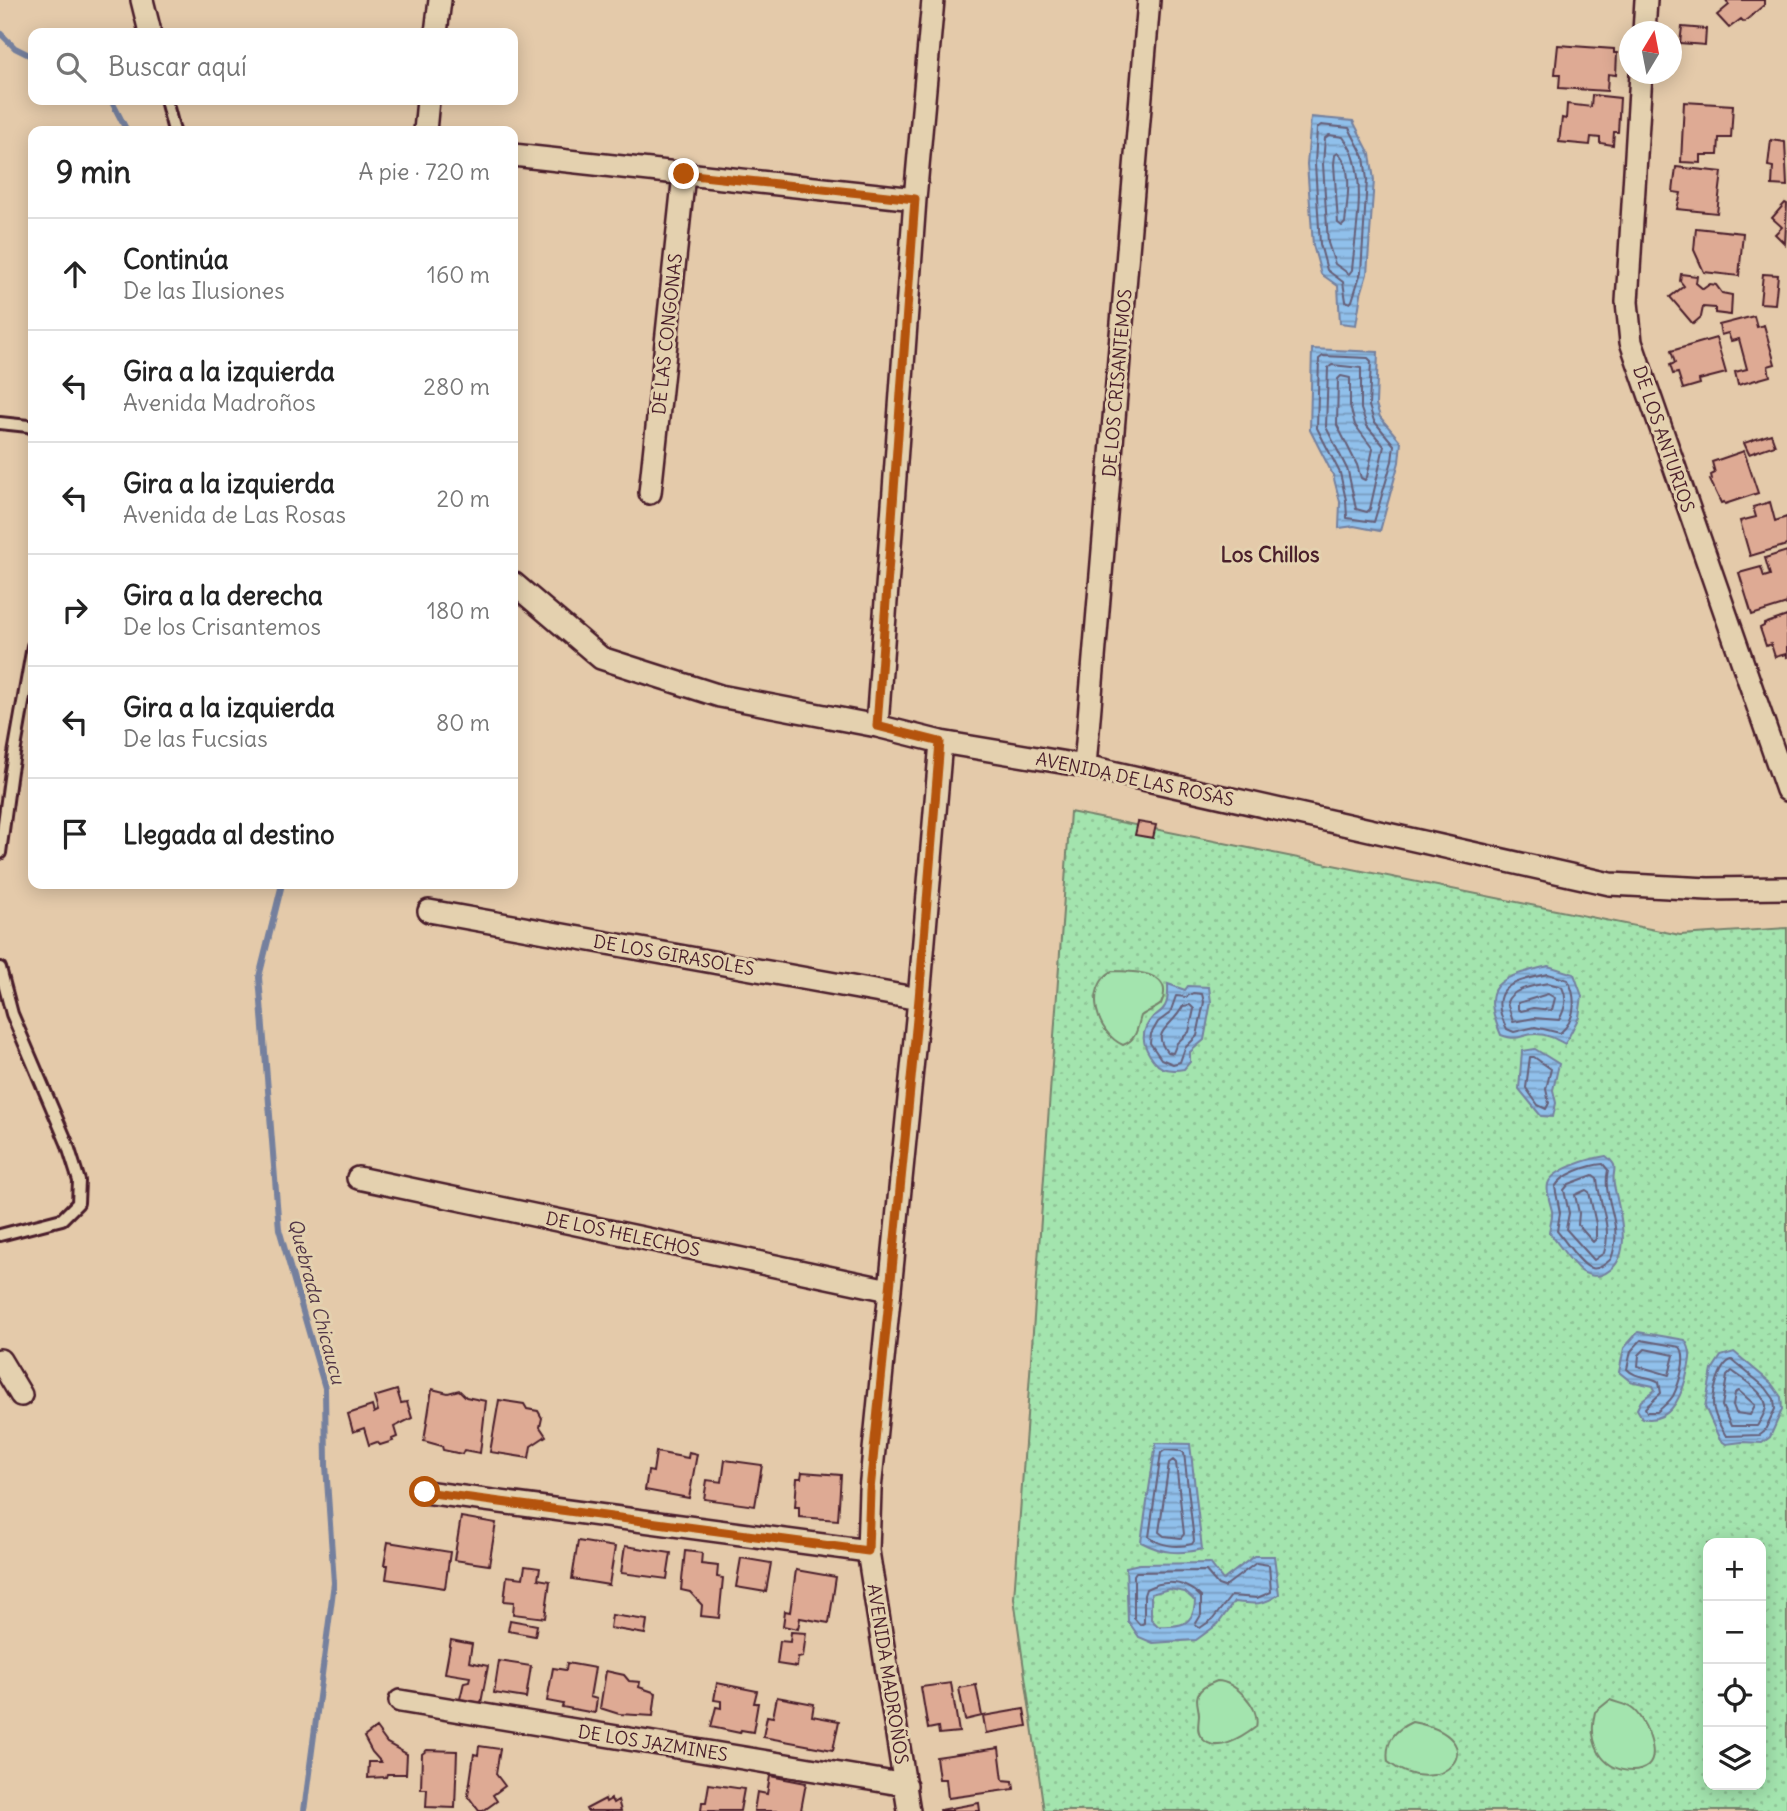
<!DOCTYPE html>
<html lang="es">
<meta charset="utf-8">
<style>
body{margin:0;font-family:Delius,sans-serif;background:#f6f6f6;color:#222}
.controls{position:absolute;right:21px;bottom:21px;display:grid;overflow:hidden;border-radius:14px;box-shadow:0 4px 18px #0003}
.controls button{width:63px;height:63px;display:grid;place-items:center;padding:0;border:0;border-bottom:2px solid #e0e0e0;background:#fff;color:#222;font:35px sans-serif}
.compass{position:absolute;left:1619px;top:21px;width:63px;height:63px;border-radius:50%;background:#fff;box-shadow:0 4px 18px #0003;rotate:10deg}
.stop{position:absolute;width:21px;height:21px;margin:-16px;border:5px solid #b45309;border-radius:50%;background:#fff}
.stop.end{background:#b45309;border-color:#fff;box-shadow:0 2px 7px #0008}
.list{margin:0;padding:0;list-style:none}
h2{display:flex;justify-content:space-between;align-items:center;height:91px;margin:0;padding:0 28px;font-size:30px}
h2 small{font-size:23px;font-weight:400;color:#767676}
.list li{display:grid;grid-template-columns:46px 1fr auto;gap:21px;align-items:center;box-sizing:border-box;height:112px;padding:0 28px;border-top:2px solid #e0e0e0}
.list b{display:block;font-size:26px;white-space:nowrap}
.list p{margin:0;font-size:23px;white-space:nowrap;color:#767676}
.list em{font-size:23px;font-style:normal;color:#767676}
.icon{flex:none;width:38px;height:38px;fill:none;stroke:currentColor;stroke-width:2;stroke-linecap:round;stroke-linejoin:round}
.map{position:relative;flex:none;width:1787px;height:1811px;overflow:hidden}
.search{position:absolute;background:#fff;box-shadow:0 4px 18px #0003;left:28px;top:28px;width:490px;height:77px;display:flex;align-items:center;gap:18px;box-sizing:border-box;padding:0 24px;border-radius:14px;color:#767676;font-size:26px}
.panel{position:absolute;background:#fff;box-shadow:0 4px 18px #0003;left:28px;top:126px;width:490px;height:763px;border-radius:14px}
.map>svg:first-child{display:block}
.grass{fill:url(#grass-dots);stroke:#76826c;stroke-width:2;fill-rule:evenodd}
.garden{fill:#a3e4ae;stroke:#76826c;stroke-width:2}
.water{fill:url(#water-rules);stroke:#74809e;stroke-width:2;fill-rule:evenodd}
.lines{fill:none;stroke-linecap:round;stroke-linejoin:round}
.shore{stroke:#665f78;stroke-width:2}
.stream{stroke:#74809e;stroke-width:6}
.building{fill:#deaa94;stroke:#4a1f2b;stroke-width:2}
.service-casing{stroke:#4a1f2b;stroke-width:16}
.minor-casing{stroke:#4a1f2b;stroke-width:26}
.service{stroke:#e4d1af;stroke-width:10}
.minor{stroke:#e4d1af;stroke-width:21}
.route{stroke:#b45309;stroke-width:9}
.labels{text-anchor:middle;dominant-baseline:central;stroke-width:6;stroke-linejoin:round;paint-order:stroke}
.street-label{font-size:18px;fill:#4a1f2b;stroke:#e4d1af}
.water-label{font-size:19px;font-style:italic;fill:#543748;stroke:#e4d1af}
.quarter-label{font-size:21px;font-weight:bold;fill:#4a1f2b;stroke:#e4d1af}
</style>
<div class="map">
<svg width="1787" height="1811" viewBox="0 0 1787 1811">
<defs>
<pattern id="grass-dots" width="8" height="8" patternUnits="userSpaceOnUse" patternTransform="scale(1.75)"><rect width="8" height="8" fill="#a3e4ae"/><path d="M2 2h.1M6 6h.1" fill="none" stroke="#8ec396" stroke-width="1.8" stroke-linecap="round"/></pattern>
<pattern id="water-rules" width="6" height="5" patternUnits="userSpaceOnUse" patternTransform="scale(1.75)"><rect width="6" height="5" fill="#90c0eb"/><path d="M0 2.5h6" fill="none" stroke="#789bbf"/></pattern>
</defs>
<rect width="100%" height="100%" fill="#e4caaa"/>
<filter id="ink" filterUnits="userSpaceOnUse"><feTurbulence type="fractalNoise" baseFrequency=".0143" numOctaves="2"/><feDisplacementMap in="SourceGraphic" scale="14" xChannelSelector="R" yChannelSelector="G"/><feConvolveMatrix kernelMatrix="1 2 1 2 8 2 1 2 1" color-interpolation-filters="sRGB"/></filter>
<g filter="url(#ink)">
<!-- grass -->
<path class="grass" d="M1070,812L1680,935L1787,928V1811H1044L1014,1598ZM1708,1543H1761V1785H1708Z"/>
<!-- garden -->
<path class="garden" d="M1112,971C1127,971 1166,971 1164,993C1164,996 1162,1002 1161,1004C1156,1009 1147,1011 1141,1016C1137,1028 1137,1040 1123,1045C1096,1033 1084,988 1112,971Z
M1217,1681C1235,1681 1261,1707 1256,1727C1243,1737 1215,1756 1201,1737C1196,1731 1199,1722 1199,1715C1199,1706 1193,1697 1202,1689C1205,1686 1212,1683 1217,1681Z
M1610,1700C1617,1703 1625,1704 1631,1708C1644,1716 1661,1754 1648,1766C1643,1770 1637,1771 1632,1771C1599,1770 1588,1740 1595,1712Z
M1412,1722C1500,1738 1441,1804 1388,1762C1385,1742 1394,1730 1412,1722Z"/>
<!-- water -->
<path class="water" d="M1311,117L1353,121L1370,154L1374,180L1367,274L1361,294L1356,325L1340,323L1338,286L1321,274L1313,245L1307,164Z
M1312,349L1378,352L1376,404L1380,417L1401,442L1399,462L1380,531L1354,526L1339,528L1340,502L1333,475L1310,430Z
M1548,966L1574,974L1582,996L1579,1017L1565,1044C1556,1039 1547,1034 1536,1034C1520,1034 1520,1042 1501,1035C1478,981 1501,978 1548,966Z
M1168,984L1185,990L1188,986L1209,987L1211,1002L1204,1040L1190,1052V1062L1184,1069C1173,1071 1161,1071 1154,1061C1142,1046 1139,1032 1153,1017C1158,1013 1162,1012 1165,1006C1169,999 1168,992 1168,984Z
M1535,1049L1559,1064L1553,1090L1556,1103L1553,1117L1541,1116L1519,1089L1522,1051Z
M1606,1156C1621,1168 1611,1170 1614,1185C1619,1211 1637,1262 1601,1275C1595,1277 1586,1275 1581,1271C1569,1261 1559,1244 1549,1232C1550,1225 1553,1218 1552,1211C1550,1202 1546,1193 1548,1184C1552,1169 1592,1158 1606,1156Z
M1638,1332L1685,1340C1694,1353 1689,1364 1686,1378C1680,1400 1668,1424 1642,1418L1637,1409L1641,1401L1655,1390L1653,1386L1630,1381L1619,1372L1624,1348Z
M1734,1352L1771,1383L1781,1397L1782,1410L1770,1437L1762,1443L1742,1442L1726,1444L1720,1440L1705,1407L1712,1370L1721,1356Z
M1156,1443L1190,1444L1202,1549C1178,1555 1162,1553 1141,1542Z
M1254,1556H1274L1279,1594C1264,1606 1252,1604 1234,1602L1218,1624L1196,1640L1153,1643L1139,1637L1128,1621L1126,1567L1139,1564L1210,1563L1223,1580ZM1169,1589L1185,1592L1195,1601C1194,1626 1179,1627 1158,1626L1151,1619V1594Z"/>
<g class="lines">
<!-- shore -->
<path class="shore" d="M1321,125L1349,128L1364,157L1367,180L1361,272L1352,301L1350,303L1346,301L1343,282L1327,270L1320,244L1315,164L1317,128Z
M1329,135L1343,137C1348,144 1353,153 1355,161C1364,195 1355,236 1352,270L1349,274L1335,264L1328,243L1323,164L1325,138Z
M1338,153C1354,167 1347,203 1345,223L1342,226L1338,223L1334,164L1335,155Z
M1323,356L1368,358L1371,361L1369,406L1374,421L1394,445L1392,461L1374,522L1347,518L1346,500L1340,473L1317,428L1319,359Z
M1332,365L1361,368V409L1367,426L1384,446L1370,509L1367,512L1356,509L1348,471L1326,427L1328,368Z
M1341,376L1350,378V406L1355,425L1373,449L1367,477L1365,480L1361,478L1357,465L1337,425L1338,379Z
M1548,974L1568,980C1577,998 1576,1020 1560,1033L1535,1027L1514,1032L1507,1029C1485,986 1513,982 1548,974Z
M1548,983L1562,987C1568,999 1565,1009 1559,1020L1534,1018L1513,1022L1507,1002C1512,988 1534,986 1548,983Z
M1193,993L1202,994L1204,1002L1197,1036L1185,1048L1180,1062L1173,1064L1161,1059L1150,1043L1151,1034L1158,1022L1170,1013L1176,996L1186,997Z
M1548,994L1555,998L1552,1010L1533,1008L1521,1011L1518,1009V1003Z
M1190,1005L1194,1009L1189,1032L1177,1043L1173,1053L1167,1052C1150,1030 1172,1028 1183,1006Z
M1530,1057H1534L1551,1069L1546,1089L1549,1103L1546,1109L1538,1105L1526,1088Z
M1603,1164L1608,1170C1601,1200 1625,1222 1611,1259C1605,1264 1599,1270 1591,1268C1581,1266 1564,1239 1557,1231L1560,1213L1555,1187C1562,1174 1589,1165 1603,1164Z
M1593,1175L1597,1178C1599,1204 1613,1227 1604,1253L1594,1260L1566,1229L1569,1213L1564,1190L1569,1184Z
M1586,1190L1589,1192L1596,1224V1239L1593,1242L1578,1225L1579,1213L1575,1195Z
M1641,1340L1680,1347C1688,1357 1679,1384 1673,1396C1669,1402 1663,1407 1657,1412H1647L1645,1408L1661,1393L1659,1382C1649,1375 1636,1379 1627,1369L1631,1351Z
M1645,1349L1674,1355L1669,1375L1638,1366L1639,1355Z
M1732,1360L1766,1388L1774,1399L1775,1409L1764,1432L1760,1435L1726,1436C1721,1428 1716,1419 1714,1410C1710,1399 1719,1363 1732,1360Z
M1732,1371C1742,1378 1764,1392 1766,1405C1767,1411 1760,1421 1757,1426H1731L1722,1406L1727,1376Z
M1739,1391L1755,1405L1750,1415L1736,1413L1733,1405L1735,1393Z
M1165,1450L1181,1451L1184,1453L1194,1541L1192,1544C1177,1548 1161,1546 1149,1537L1161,1453Z
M1173,1460L1176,1463L1184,1534L1181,1538L1164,1536L1159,1532L1169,1463Z
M1256,1563L1269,1565L1271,1592L1257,1598L1231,1596L1213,1619L1200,1628L1195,1625L1201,1615V1597C1185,1581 1166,1579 1146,1589L1144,1595V1623L1140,1625L1134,1618V1575L1136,1572L1206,1571L1218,1585L1224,1587Z"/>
<!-- stream -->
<path class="stream" d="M0,33L15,48L33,57
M111,100L127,131
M282,884L259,977L279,1229L325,1388L326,1465L334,1583L304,1811"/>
</g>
<!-- building -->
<path class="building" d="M1726,0H1764V5L1744,22L1741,19L1729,28L1717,15L1729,5Z
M1682,27L1706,29L1705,45L1680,43Z
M1558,45L1614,49V53H1617L1616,75L1608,74L1607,91L1559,88L1560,74H1555Z
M1592,95L1620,98L1618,132H1614L1613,145L1600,143V138L1591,137L1590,145L1559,142L1562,118L1566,119L1567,104L1591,107Z
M1684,102L1733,105L1731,138H1719L1718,155H1701V163L1681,162Z
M1771,140L1785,142L1787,186L1772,185L1773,167L1768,166Z
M1676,167L1722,172L1717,213L1677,209L1681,193L1673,192Z
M1785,203L1787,204L1785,244L1775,234L1782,227L1772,218Z
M1696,228L1743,233L1739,276L1704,272L1694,250Z
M1681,274L1697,276L1696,283L1703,289L1710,284L1716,285L1722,293L1732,295L1731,315L1715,313V308L1703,307L1701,317L1693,324L1670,297L1684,286L1680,281Z
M1763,274L1778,275L1775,304L1760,303Z
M1754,316L1757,327L1764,325L1775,364L1768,366L1770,376L1738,385L1735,372L1747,369L1739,339L1731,341L1728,333L1721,335L1719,325Z
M1716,338L1726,373L1699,380L1700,384L1683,389L1678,373L1673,374L1670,365L1675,363L1671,351Z
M1771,434L1775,445L1749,454L1744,443Z
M1744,451L1758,493L1725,504L1724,502L1721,503L1710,480L1712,479L1711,475L1715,473L1712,462Z
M1770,502L1775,521L1787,517V545L1750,556L1740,521L1756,517L1753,507Z
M1787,551V604L1752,615L1739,573L1761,567L1764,577L1770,575L1765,558Z
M1787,616V658L1786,654L1775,657L1771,644L1766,646L1760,628L1764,626V624Z
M1138,822L1156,825L1153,838L1135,835Z
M432,1389L448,1393L459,1390L466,1397L486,1401L480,1453L464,1450L462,1454L443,1450L442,1446L424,1441Z
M397,1390L401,1403L407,1402L412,1418L394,1427L397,1437L392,1439L393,1441L380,1445L377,1442L369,1445L364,1428L353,1432L348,1414L372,1406L374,1413L378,1411L374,1397Z
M499,1400L524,1404L527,1409L538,1411L542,1418L540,1427L546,1436L531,1446L529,1458L490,1452Z
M656,1452L688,1458L689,1452L697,1454L689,1498L645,1490L648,1471L653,1472Z
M725,1460L762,1465L755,1506L704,1499L707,1480L722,1482Z
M802,1472L841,1475L838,1520L799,1517V1507H795L797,1478H801Z
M461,1517L496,1523L489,1565L454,1560Z
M578,1541L615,1547L609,1585L572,1579Z
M388,1542L450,1552L445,1588L386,1579L388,1565H384Z
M625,1546L671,1553L667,1579L621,1573Z
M685,1551L702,1553L701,1564L718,1566L717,1577L723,1578L719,1618L701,1616L702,1605L690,1592L681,1590Z
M741,1558L771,1563L766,1592L736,1587Z
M525,1566L540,1568L538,1579L550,1581L545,1618L513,1614L514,1602L504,1601L507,1576L523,1578Z
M796,1570L836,1577L829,1623L800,1618L798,1629L783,1626L785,1611L790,1612Z
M612,1615L647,1620L645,1634L610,1628Z
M510,1620L537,1625L535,1636L508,1631Z
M791,1632L806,1633L803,1657L798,1658L797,1667L777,1664L780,1641L790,1642Z
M451,1640L472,1644L469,1662L488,1666L481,1703L460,1699L464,1682L469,1681L470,1677L445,1673Z
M499,1661L531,1666L526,1698L494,1693Z
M567,1663L595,1668L590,1697L597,1699L595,1713L562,1707L563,1704L547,1701L553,1668L566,1670Z
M606,1671L624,1675L629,1681L640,1682L639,1687L656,1693L653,1716L619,1714L600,1708Z
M717,1683L757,1691L754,1703H758L753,1732L741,1730L740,1733L711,1727L716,1707L721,1708V1701L714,1700Z
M951,1683L959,1732L939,1734L938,1727L928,1729L921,1687Z
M976,1685L982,1716L965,1720L959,1688Z
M777,1697L814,1704L812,1716L839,1721L833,1750L763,1737L767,1716L773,1717Z
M1024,1709L1027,1726L986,1733L983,1716Z
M376,1728L387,1743L407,1754L406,1774H387L386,1777L368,1778L369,1762H381L372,1752L364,1737Z
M479,1746L500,1749L496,1774L505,1786L493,1795L497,1801L483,1811H479L468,1796L474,1754L478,1755Z
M999,1748L1003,1780L1013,1781L1014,1789L948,1798L946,1779H939L936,1757Z
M427,1750L457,1751L455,1808L426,1807L427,1789H421L422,1754Z
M770,1776L806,1783L801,1810L805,1811H754L757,1792L767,1794Z
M709,1784L744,1789L740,1811H701L702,1802H706Z
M605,1799L606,1802L611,1799L613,1803L618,1800L621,1811H587L586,1809Z
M979,1803L980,1811H940V1810Z"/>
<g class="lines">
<defs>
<path id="service" d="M166,100L174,131
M0,423L28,426L33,428
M0,853L11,771L33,646
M0,968L12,1014L67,1143L79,1181L78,1203L62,1219L0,1235"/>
<path id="minor" d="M142,0L149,28
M1644,32L1646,0
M436,33L440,0
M1641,74L1627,302L1631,342L1787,790
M425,131L428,100
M513,155L915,199
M650,493L684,174
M513,583L601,658L720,696L877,726L941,742L1085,766L1610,884L1708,889L1787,888
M877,726L915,199L933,0
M1085,766L1149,0
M429,911L919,999
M358,1178L889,1290
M0,1360L21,1395
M425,1492L868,1551
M400,1701L906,1785
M909,1811L868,1551L870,1490L919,999L941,742"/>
</defs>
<!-- service casing -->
<use href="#service" class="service-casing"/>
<!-- minor casing -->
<use href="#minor" class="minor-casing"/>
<!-- service -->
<use href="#service" class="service"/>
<!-- minor -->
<use href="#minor" class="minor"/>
</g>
</g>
<g class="lines" filter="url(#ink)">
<!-- route -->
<path class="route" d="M425,1492L868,1551L870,1490L919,999L940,742L877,726L915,199L684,174"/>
</g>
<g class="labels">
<!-- street labels -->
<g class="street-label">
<text transform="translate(667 334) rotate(-84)">DE LAS CONGONAS</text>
<text transform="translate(1117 383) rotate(-85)">DE LOS CRISANTEMOS</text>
<text transform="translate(1664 439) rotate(71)">DE LOS ANTURIOS</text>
<text transform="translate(1135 779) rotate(12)">AVENIDA DE LAS ROSAS</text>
<text transform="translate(674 955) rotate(10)">DE LOS GIRASOLES</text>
<text transform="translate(623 1234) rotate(12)">DE LOS HELECHOS</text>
<text transform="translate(888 1674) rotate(81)">AVENIDA MADROÑOS</text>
<text transform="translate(653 1743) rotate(9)">DE LOS JAZMINES</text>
</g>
<!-- water labels -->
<g class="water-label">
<text transform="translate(317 1301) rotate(75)">Quebrada Chicaucu</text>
</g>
<!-- quarter labels -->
<g class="quarter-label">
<text x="1270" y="554">Los Chillos</text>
</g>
</g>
</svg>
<div class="controls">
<button>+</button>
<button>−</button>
<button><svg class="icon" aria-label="locate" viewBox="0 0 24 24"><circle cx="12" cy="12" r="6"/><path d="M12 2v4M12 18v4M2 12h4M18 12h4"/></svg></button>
<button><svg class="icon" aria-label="layers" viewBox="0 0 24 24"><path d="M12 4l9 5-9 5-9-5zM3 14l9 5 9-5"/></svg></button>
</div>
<svg class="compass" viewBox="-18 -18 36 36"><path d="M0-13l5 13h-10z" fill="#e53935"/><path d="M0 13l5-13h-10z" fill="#767676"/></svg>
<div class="stop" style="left:425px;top:1492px"></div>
<div class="stop end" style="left:684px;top:174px"></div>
<div class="search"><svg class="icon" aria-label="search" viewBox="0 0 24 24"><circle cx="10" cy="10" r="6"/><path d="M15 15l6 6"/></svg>Buscar aquí</div>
<section class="panel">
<h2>9 min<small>A pie · 720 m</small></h2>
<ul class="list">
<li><svg class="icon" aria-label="ahead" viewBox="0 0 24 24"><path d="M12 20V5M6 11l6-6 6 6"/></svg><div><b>Continúa</b><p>De las Ilusiones</p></div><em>160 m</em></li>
<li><svg class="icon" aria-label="left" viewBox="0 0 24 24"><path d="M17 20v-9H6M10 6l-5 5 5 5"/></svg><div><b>Gira a la izquierda</b><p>Avenida Madroños</p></div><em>280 m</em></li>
<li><svg class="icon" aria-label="left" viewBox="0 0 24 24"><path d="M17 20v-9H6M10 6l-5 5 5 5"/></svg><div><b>Gira a la izquierda</b><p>Avenida de Las Rosas</p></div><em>20 m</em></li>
<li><svg class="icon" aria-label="right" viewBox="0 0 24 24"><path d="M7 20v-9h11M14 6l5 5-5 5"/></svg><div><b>Gira a la derecha</b><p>De los Crisantemos</p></div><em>180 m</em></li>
<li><svg class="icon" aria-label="left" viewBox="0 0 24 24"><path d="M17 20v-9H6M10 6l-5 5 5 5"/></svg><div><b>Gira a la izquierda</b><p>De las Fucsias</p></div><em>80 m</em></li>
<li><svg class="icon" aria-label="arrive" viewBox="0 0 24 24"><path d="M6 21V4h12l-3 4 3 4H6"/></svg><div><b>Llegada al destino</b></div></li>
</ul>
</section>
</div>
